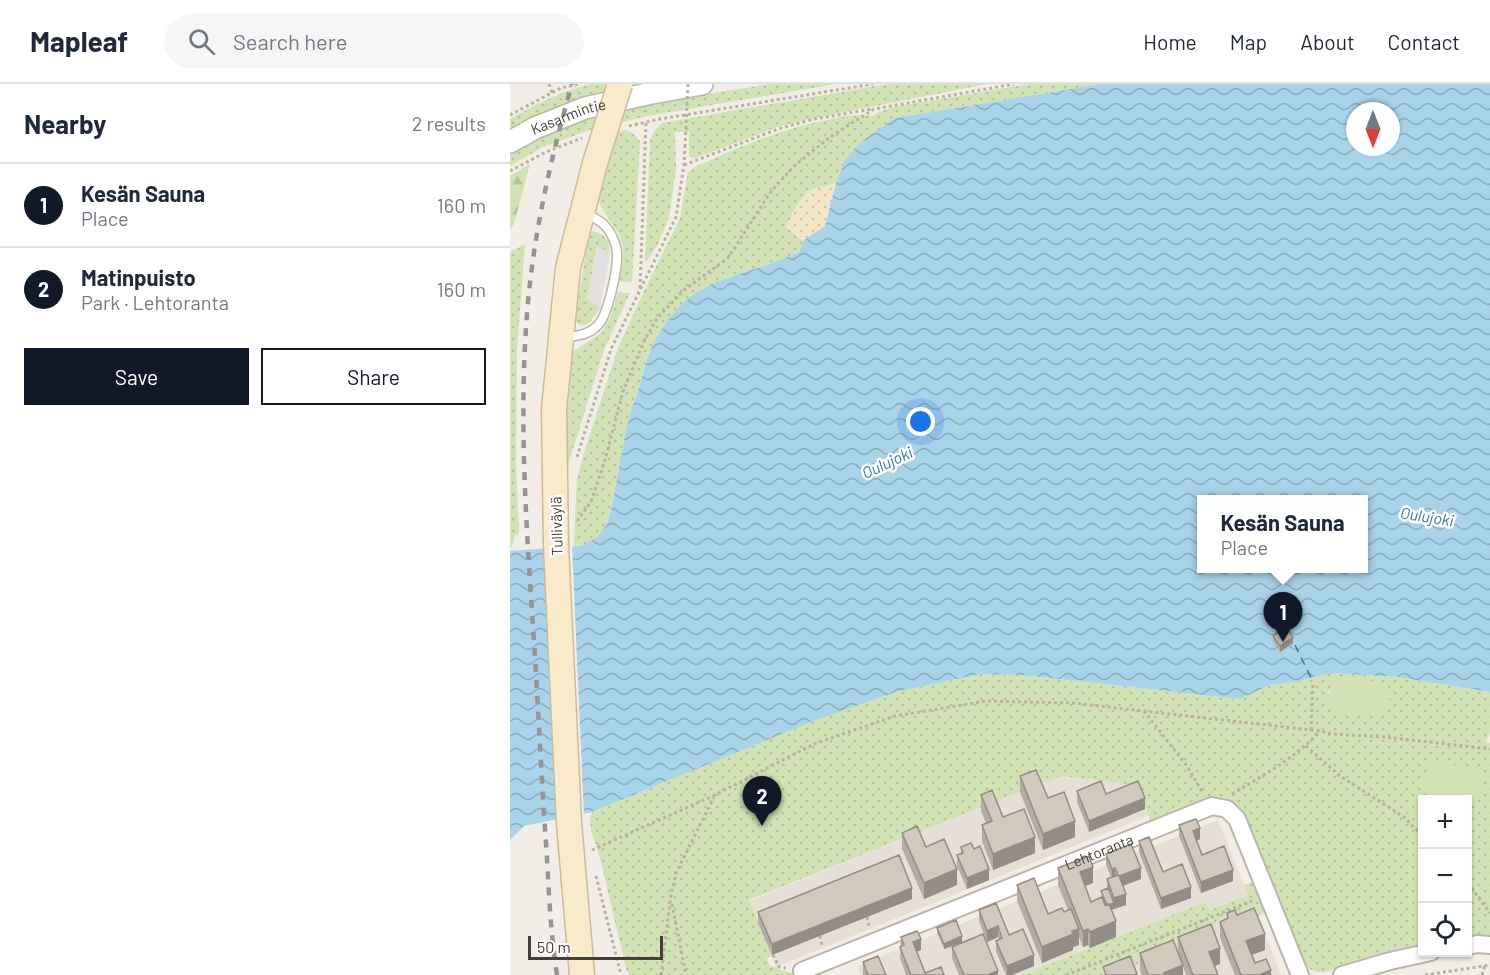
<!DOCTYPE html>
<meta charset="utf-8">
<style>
body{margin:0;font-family:Barlow,sans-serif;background:#f6f6f7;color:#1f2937}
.controls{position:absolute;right:18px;bottom:18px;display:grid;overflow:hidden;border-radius:0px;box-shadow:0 2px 4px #0004}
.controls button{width:54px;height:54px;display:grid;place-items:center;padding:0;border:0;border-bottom:2px solid #e0e1e3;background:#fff;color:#1f2937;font:30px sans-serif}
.compass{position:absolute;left:836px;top:18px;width:54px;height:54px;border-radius:50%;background:#fff;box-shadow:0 2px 4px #0004;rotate:180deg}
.scale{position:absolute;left:18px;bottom:15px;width:135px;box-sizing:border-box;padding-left:6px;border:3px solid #443e37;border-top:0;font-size:16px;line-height:21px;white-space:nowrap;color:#443e37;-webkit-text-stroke:4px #fff;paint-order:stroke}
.you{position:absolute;left:411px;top:338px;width:21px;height:21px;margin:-15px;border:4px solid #fff;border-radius:50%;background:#1a73e8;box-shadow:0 0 0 9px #1a73e833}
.badge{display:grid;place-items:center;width:39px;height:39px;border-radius:50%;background:#111827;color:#fff;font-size:20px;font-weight:700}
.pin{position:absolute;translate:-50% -50px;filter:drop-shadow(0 2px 3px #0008)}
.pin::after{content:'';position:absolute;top:32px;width:21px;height:18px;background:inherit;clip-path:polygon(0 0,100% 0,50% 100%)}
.popup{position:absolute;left:687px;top:411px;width:171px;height:78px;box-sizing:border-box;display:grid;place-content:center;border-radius:0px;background:#fff;filter:drop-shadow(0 2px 4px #0005);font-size:20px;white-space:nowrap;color:#747a83}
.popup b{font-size:22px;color:#1f2937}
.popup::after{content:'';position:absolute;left:50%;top:100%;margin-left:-12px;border:12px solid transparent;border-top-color:#fff}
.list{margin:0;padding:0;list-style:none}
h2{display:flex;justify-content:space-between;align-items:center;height:78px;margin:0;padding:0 24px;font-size:26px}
h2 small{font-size:20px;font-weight:400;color:#747a83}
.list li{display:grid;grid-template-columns:39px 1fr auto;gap:18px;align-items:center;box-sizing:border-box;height:84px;padding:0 24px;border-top:2px solid #e0e1e3}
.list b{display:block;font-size:22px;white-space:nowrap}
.list p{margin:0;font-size:20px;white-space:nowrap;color:#747a83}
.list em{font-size:20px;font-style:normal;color:#747a83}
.actions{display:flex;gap:12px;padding:18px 24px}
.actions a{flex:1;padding:14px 0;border:2px solid #111827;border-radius:0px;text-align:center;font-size:21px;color:#111827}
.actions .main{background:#111827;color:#fff}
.icon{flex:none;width:33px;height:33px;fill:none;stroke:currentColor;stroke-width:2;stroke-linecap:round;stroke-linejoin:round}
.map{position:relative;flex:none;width:980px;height:891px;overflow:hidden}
header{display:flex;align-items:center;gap:36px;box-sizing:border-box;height:84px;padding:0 30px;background:#fff;border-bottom:2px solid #e0e1e3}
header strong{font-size:28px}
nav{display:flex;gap:33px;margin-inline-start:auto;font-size:21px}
.search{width:420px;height:54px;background:#f6f6f7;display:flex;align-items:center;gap:15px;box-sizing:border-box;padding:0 21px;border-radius:33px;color:#747a83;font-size:22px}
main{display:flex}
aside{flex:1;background:#fff}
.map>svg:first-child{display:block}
.residential{fill:#e5dfd6}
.grass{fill:url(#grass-dots);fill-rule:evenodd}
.forest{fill:url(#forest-firs)}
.sand{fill:url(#sand-dots)}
.garden{fill:#d1e2b4}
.parking{fill:#e3e1df}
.water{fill:url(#water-waves);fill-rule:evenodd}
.pier{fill:#f2eee7}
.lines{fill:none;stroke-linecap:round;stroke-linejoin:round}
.ferry{stroke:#397a9e;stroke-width:1.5;stroke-dasharray:8 6;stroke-linecap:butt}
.service-casing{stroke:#bcb5ab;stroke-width:11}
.minor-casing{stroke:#bcb5ab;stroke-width:20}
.tertiary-casing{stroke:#bcb5ab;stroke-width:24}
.secondary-casing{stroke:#cdbc9b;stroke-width:27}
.path{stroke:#bcaf9d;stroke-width:3;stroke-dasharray:3 3;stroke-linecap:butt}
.service{stroke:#fff;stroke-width:8}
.minor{stroke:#fff;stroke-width:16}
.tertiary{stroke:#fff;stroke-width:21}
.secondary{stroke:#f9eaca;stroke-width:24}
.rail{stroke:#959595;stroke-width:4.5;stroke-dasharray:8 8;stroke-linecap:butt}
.secondary-bridge-casing{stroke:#cdbc9b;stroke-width:27;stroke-linecap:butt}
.path-bridge{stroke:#bcaf9d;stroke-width:3;stroke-dasharray:3 3;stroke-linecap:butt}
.secondary-bridge{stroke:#f9eaca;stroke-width:24}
.wall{fill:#b5ada3}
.shaded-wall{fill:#938d85}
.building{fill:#d2c9be;stroke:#938d85;stroke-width:1.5}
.labels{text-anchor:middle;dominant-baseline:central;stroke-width:5;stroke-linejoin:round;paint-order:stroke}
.street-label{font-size:15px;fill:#443e37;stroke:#fff}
.water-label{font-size:16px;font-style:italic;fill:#397a9e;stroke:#fff}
</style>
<header>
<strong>Mapleaf</strong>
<div class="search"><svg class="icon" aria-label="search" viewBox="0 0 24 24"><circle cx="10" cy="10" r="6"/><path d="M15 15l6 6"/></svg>Search here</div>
<nav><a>Home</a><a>Map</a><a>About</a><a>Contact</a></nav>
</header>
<main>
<aside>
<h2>Nearby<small>2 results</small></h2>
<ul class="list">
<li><span class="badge">1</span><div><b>Kesän Sauna</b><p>Place</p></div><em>160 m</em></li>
<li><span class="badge">2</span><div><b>Matinpuisto</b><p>Park · Lehtoranta</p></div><em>160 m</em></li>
</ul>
<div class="actions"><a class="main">Save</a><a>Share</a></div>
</aside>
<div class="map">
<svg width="980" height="891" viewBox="0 0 980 891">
<defs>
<pattern id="grass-dots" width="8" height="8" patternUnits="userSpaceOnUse" patternTransform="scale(1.5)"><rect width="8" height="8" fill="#d1e2b4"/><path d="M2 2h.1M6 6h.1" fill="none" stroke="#b5c39b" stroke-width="1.8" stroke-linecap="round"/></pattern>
<pattern id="forest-firs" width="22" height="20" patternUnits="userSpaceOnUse" patternTransform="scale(1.5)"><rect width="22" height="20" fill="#d1e2b4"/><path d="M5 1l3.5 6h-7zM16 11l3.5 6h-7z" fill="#b5c39b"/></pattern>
<pattern id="sand-dots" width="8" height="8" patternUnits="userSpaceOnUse" patternTransform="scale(1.5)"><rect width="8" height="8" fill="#f2e6c7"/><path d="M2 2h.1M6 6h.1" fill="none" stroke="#d1c6ac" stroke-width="1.8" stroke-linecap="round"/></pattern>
<pattern id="water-waves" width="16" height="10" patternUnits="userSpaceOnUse" patternTransform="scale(1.5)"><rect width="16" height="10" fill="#a9d3e8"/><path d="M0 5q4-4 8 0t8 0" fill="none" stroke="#8badbd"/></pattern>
</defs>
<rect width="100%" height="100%" fill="#f2eee7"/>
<!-- residential -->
<path class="residential" d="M551,692L625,701L638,732L266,883L239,817Z
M708,736L738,811L698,826L695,818L512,891H351L347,882Z
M744,823L771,891H600L706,848L704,839Z"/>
<!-- grass -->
<path class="grass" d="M81,0H130L72,13L21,35L0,46V35C24,21 54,6 81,0Z
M260,0H326L137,32L77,47L33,63L0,82V70C25,56 51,42 79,34C138,18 200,10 260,0Z
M377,0H477L304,34L267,43L186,74H183L179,72V48H165L166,85L159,133L148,160L137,177H135L140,56L145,46L152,39Z
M519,0H591L385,34L335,76L326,99L298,107L276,143L293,157L289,168L276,174L218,193L189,208L156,239L144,259L135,279L129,305L120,329L98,437C90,453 83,461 64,462L65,432L67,395L73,372L108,264L134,207L170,134L178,88L185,83C228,63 270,45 317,36C334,32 345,30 363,32L369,28L383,23Z
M114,46C122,48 126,51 130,58L122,198H110C111,186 115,171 112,159C108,142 91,130 87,111L99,51Z
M82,147C96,150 99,156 100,170L87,163L77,215L90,224C84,233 76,250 65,236L79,149Z
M15,160L7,266L6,379L9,450L5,452L0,466V171L2,167Z
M108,208L120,209L94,266L57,384L54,386L61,271L63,268L91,249L101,232Z
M822,589L887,593L980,608V648L976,658L980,659V852L958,853V718L967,720L916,690L911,698L930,715L912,716V860L878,867L815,888C806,889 801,887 795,880L736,733C724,716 718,710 696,715L641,738L625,701L551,692L239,816L262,871L257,875L260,882L266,883L268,885L287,891H119L116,884L90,774L81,747L80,735L82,728L301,638L386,608L471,590L512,591L730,615L758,602L789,597ZM850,596C873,600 888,602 874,628L818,609L823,601Z
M742,798L745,799L756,828L754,830L747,833L743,823L704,839L707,848L600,891H512L695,818L699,826L738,811L734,801Z"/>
<!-- forest -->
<path class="forest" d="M20,80L4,140L0,145V92Z"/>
<!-- sand -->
<path class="sand" d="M326,99L315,142L293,157L276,143L284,125L298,107Z"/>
<!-- garden -->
<path class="garden" d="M824,595C841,595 861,594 876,603C881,606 880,610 879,616C875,644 835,630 818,623C816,610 823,606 823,597Z
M922,675L973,689V697L967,720L958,718V716L930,715L926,711L914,708L911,698L916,690Z"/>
<!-- parking -->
<path class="parking" d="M88,162L100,170L90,224L77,215Z"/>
<!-- water -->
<path class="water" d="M591,0H980V608L887,593L822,589L789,597L758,602L730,615L512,591L471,590L386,608L301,638L82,728L14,742L0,756V467L70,462C86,456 90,452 98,437C107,402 111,365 120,330C122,321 127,313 129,304C132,295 133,286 136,278C146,250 165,221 191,206C222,189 257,183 289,168L293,157L315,142L326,99L335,76L352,57L385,34ZM845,27H881V63H845ZM692,416H854V484H692Z"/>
<!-- pier -->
<path class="pier" d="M46,461H62L74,733L59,736Z"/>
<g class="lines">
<!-- ferry -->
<path class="ferry" d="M785,561L803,598"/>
<defs>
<path id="service" d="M55,253C67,252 79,251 88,241C98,231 108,184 107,170C107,164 105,158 102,152C96,139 87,135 75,129"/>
<g id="minor">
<path d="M958,862L967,860L980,861"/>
<path id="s1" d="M292,887L702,722L717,725L727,735L790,891"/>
<path d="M832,891L880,877L921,868"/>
</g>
<g id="tertiary">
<path id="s2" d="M0,58L25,44L75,24L137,10L192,0"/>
</g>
<path id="secondary" d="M72,891L59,739L46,461L44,325L58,184L85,79"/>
</defs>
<!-- service casing -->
<use href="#service" class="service-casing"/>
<!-- minor casing -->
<use href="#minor" class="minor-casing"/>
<!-- tertiary casing -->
<use href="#tertiary" class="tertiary-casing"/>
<!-- secondary casing -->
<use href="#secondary" class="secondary-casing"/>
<!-- path -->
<path class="path" d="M39,0L42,9
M0,31L51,4L69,0
M119,42L150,35L363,0
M174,81L268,45L304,35L362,25
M0,87L36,68L72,54
M130,204L136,38
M67,373L101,265L166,133L174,81L175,63
M67,437L81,418L95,376L113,307L135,255L148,233L174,206L218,174L260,109L283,83L320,53L364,25L504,0
M634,627L677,682L693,709
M801,646L803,598
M796,662L830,692L894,733L912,752
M722,710C754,691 785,674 810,647
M82,766L205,711L304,660L385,632L477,617L563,619L810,647L822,650L875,653L980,665
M86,792L111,891
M958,799L980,829
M162,820L176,891
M357,833L359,843
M310,852L312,861
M263,871L269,883L276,884
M151,891L161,811L166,789L204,713
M556,891L742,817
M915,891L980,881
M972,891L975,881"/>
<!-- service -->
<use href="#service" class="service"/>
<!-- minor -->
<use href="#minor" class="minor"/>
<!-- tertiary -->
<use href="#tertiary" class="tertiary"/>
<!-- secondary -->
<use href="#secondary" class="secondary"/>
<!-- rail -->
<path class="rail" d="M47,891C41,852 39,813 37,774C33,718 30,662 27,606C20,486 8,365 16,244C21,161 39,80 62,0"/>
<defs>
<path id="secondary-bridge" d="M85,79L110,0"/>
</defs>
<!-- secondary-bridge casing -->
<use href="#secondary-bridge" class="secondary-bridge-casing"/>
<!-- path-bridge -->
<path class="path-bridge" d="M175,63L178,0"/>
<!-- secondary-bridge -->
<use href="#secondary-bridge" class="secondary-bridge"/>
</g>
<!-- wall -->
<path class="wall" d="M763,552L783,559L770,568L763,557Z
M510,692L538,714L565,753L533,766L510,708Z
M567,707L596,710L635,725L579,748L567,718Z
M471,711L493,733L525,769L483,786L472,757V741L476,739L471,727Z
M669,741L690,755L686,757L692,771L723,797L691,809L669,752Z
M392,749L416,763L447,801L414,815L392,765Z
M629,757L653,788L681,814L651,825L629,768Z
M451,763L479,796L457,805L447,782V771L451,769Z
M596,770L631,795L613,802L616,821L601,826L606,853L580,864L578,861L573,863L569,853V861L563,863V866L532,879L507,817V801L538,830L554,828L558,826L548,801V784L583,799L575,802L581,818L592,813L591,807L597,805V795L601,793L596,781Z
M402,815L262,871L248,839V828Z
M469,826L499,851L524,882L502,891H496L486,868V857L489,856L488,853L477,858L469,837Z
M717,829L727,831L755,866L742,871L745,879L761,891H725L710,854V838L717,835Z
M427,844L452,858L434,865L427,849Z
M391,853L411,866L406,868L415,889L434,891H396L390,874Z
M668,853L710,880L705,882L708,891H676L673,882V891H632L630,886V869H668Z
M442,863L488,891H449L442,874Z
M353,878L376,891H353Z"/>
<!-- shaded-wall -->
<path class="shaded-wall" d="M783,553V559L770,568V562Z
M635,714V725L579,748V737Z
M565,737V753L533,766V750Z
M690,744V755L683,758V747Z
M525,753V769L483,786V770Z
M583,783V799L570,804V788Z
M605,784V795L602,796V785Z
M631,784V795L609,803V792Z
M447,785V801L414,815V799Z
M479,785V796L457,805V794Z
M723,786V797L691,809V798Z
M681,803V814L651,825V814Z
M402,804V815L262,871V860Z
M616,810V821L604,825V814Z
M604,819V825L597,827V822Z
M606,837V853L580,864V848Z
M488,842V853L477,858V847Z
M569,845V861L563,863V866L532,879V863Z
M578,845V861L573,863V847Z
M755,850V866L736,873V857Z
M452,852V858L434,865V860Z
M411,855V866L403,869V858Z
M710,864V880L699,884V868Z
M524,871V882L502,891H497V882Z
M673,881V891H654V889Z
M761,886V891H749Z
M488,887V891H477Z"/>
<!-- building -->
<path class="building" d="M775,543L783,553L770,562L763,552Z
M526,686L538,714L554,708L565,737L533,750L510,692Z
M591,697L596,710L628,697L635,714L579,737L567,707Z
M482,706L493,733L514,725L525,753L483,770L472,741L482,737L471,711Z
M686,735L690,744L683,747L692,771L714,762L723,786L691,798L669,741Z
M407,742L416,763L434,755L447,785L414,799L392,749Z
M639,753L653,788L672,780L681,803L651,814L629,757Z
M461,759L464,765L470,762L479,785L457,794L447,771L453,769L451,763Z
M621,760L631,784L609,792L616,810L604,814L597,795L608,791L605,784L602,785L596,770Z
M389,771L402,804L262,860L248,828Z
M579,772L583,783L570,788L581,818L592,813L595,821L599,820L606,837L580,848L578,845L573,847L548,784Z
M524,794L538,830L552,824L554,828L561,825L569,845L562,847L563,850L532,863L507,801Z
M598,804L604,819L599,821V820L597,821L591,807Z
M486,819L499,851L513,845L524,871L497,882L486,857L492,854L488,842L477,847L469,826Z
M744,824L755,850L736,857L745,879L756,875L761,886L749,891H731L710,838L718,834L717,829L725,826L727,831Z
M446,836L452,852L434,860L427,844Z
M701,840L710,864L699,868L708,891H683L668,853Z
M407,847L411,855L403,858L415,889L431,883L434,891H401L390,863L394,861L391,853Z
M473,850L488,887L477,891H454L442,863Z
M663,856L673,881L654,889L655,891H638L630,869Z
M368,872L376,891H358L353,878Z
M620,872L627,890L624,891H596L593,883Z"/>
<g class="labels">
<!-- street labels -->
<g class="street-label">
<text stroke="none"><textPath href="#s2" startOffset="64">Kasarmintie</textPath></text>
<text transform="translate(46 442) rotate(-91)">Tulliväylä</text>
<text stroke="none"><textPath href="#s1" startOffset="320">Lehtoranta</textPath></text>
</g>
<!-- water labels -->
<g class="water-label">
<text transform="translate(377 378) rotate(-25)">Oulujoki</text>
<text transform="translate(917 432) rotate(9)">Oulujoki</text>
</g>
</g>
</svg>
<div class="controls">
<button>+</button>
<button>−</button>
<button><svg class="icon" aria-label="locate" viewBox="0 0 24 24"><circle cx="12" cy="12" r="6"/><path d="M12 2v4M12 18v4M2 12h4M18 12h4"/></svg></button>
</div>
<svg class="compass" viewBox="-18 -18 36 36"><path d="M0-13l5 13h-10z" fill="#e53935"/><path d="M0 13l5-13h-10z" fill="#747a83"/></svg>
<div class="scale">50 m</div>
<div class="you"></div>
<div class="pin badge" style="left:773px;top:558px">1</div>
<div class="popup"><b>Kesän Sauna</b>Place</div>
<div class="pin badge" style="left:252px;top:742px">2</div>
</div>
</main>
